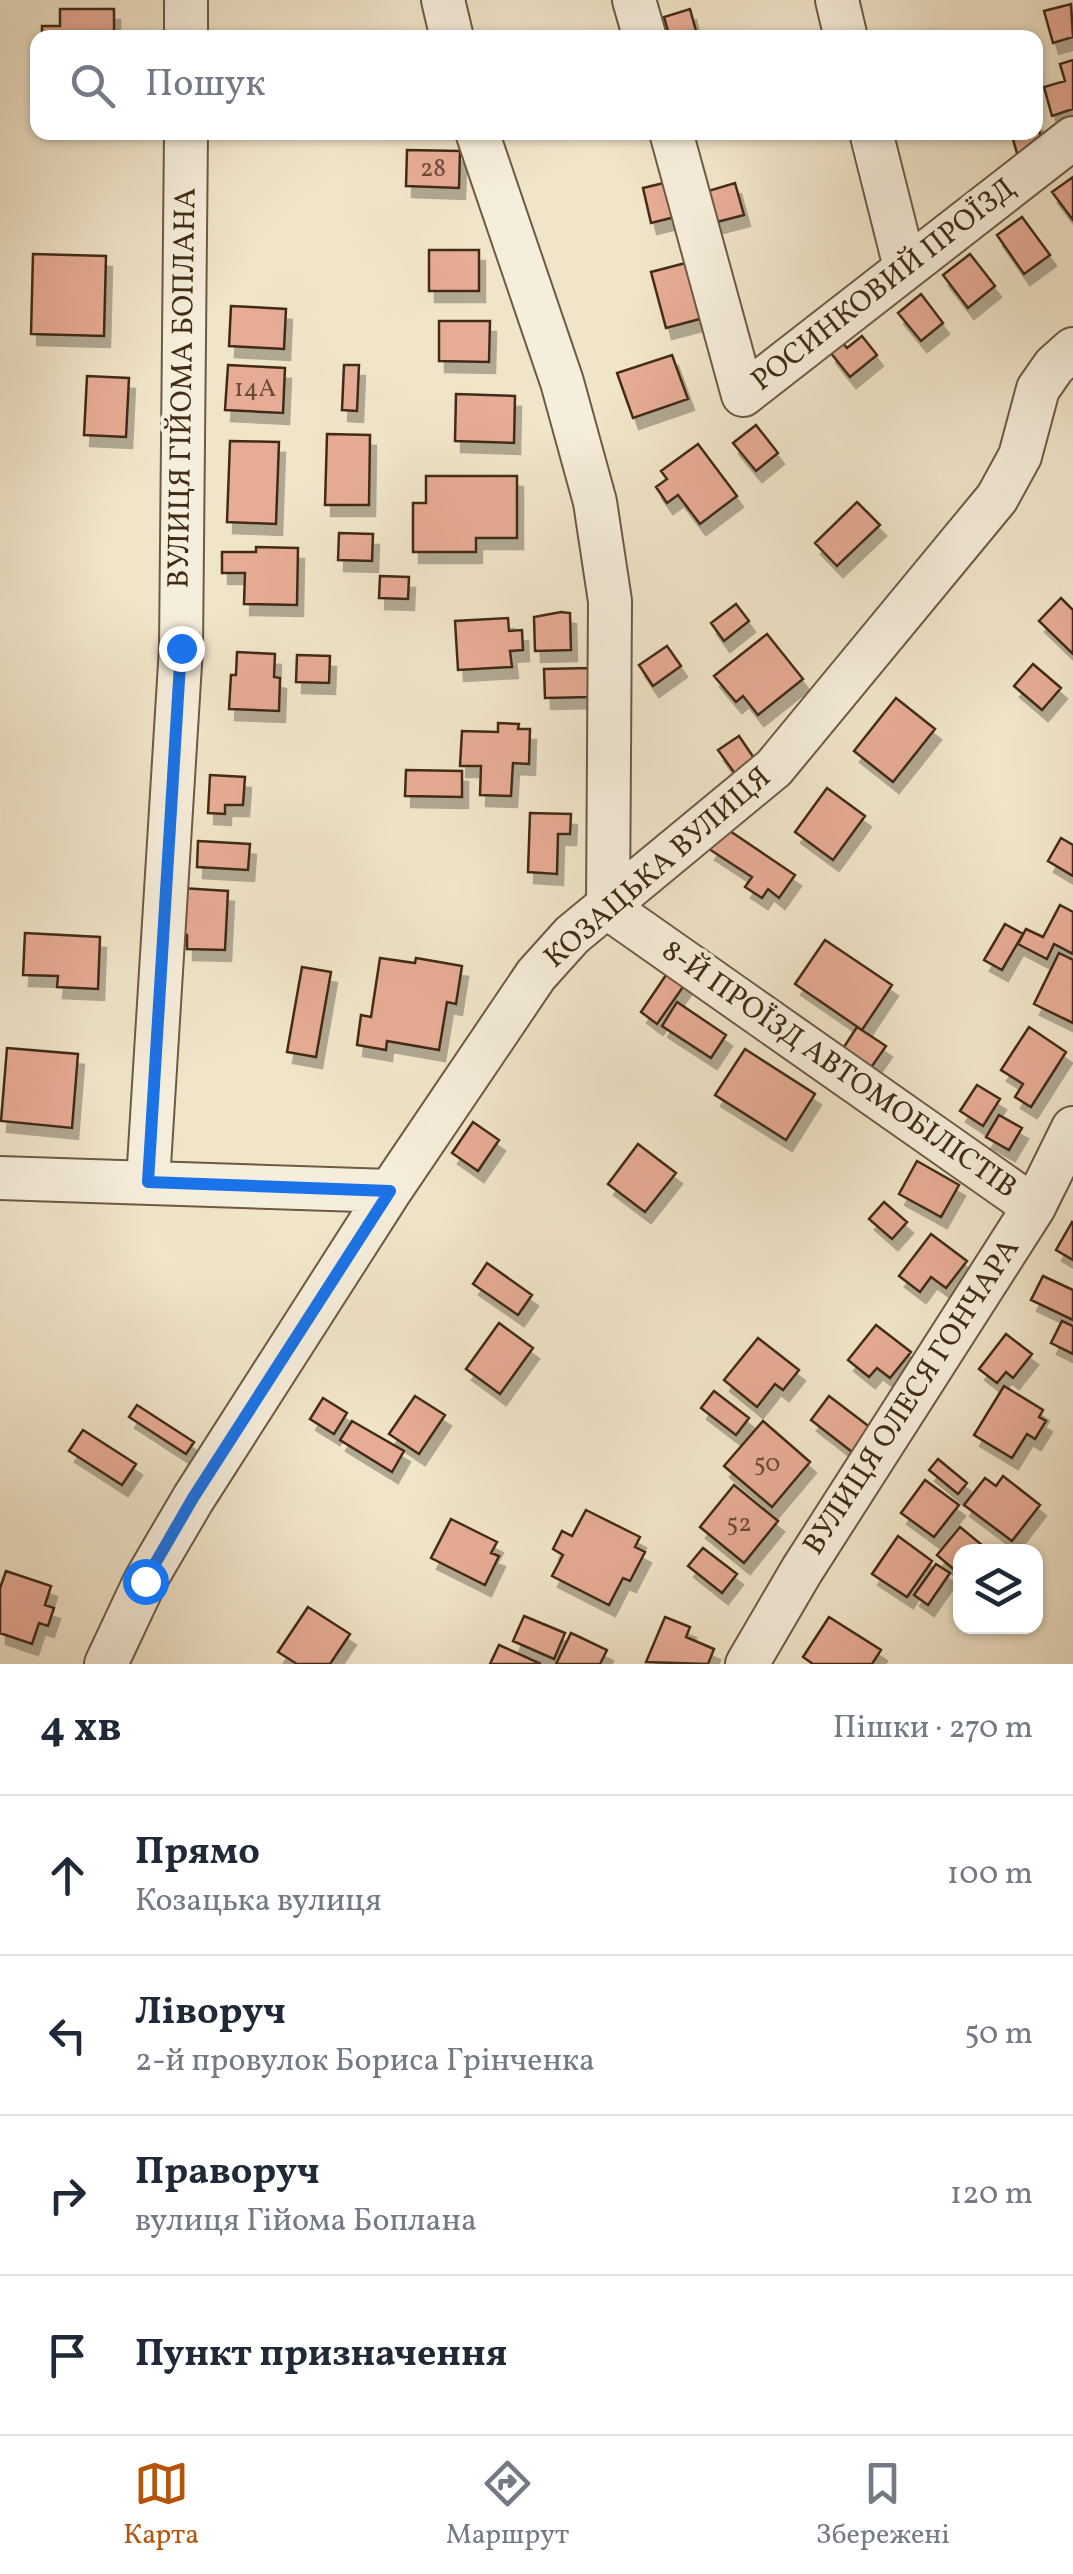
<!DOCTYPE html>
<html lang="uk">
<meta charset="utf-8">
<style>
body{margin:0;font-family:Vollkorn,serif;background:#f2f2f3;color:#1f2937}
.controls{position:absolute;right:30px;bottom:30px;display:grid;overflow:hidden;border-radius:20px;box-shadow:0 2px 8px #0004}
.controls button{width:90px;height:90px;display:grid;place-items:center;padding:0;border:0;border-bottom:2px solid #e0e1e3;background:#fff;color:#1f2937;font:50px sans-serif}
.stop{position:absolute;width:30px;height:30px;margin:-22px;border:8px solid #1a73e8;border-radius:50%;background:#fff}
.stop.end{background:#1a73e8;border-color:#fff;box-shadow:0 2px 10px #0008}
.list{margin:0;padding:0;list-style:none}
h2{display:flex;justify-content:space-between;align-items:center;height:130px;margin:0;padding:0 40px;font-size:42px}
h2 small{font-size:32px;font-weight:400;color:#747a83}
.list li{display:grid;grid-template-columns:65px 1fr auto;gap:30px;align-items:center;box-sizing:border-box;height:160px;padding:0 40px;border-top:2px solid #e0e1e3}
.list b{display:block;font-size:38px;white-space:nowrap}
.list p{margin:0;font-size:32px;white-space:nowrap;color:#747a83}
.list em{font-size:32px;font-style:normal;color:#747a83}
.icon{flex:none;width:55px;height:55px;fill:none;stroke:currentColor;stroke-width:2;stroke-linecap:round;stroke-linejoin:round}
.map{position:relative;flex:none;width:1073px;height:1664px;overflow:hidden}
.search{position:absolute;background:#fff;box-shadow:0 2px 8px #0004;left:30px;right:30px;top:30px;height:110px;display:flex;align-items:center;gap:25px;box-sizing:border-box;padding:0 35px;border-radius:20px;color:#747a83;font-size:38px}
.sheet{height:770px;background:#fff}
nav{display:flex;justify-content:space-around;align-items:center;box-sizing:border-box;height:140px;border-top:2px solid #e0e1e3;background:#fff;font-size:28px;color:#747a83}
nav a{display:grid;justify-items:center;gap:5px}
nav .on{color:#b45309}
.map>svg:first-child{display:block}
.building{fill:#e7ac95;stroke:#422c16;stroke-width:2.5;filter:url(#shadow)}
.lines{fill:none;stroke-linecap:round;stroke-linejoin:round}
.minor-casing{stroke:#6e5a43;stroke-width:46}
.minor{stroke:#f6eedc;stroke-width:42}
.route{stroke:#1a73e8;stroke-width:12}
.labels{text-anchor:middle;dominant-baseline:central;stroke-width:8;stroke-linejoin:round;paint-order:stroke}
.number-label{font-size:25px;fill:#6b4c36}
.street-label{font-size:30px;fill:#422c16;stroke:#f6eedc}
</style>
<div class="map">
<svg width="1073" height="1664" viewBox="0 0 1073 1664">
<defs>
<filter id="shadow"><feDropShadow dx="6" dy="11" stdDeviation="0" flood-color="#0004"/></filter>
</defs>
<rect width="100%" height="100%" fill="#f1e5c9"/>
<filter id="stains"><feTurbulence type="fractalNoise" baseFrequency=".002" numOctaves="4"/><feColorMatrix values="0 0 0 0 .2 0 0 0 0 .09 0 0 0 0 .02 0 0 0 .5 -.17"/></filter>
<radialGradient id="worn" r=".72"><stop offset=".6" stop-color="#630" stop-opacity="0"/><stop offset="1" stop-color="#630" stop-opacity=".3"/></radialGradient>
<!-- building -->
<path class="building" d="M1071,4L1073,37L1053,43L1044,11Z
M60,9H114V38H42V26H60Z
M690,9L698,38H670L664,17Z
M1073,60V109L1052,116L1044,87L1065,81L1060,64Z
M1036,119L1044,149L1018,157L1011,132H1036Z
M407,150L460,151L459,188L406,186Z
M1073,177V220L1052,192Z
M672,181L679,216L651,223L643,188Z
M735,183L744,215L717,222L708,191Z
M1022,217L1050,255L1024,274L997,235Z
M429,250H479V291H429Z
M33,254L106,256L104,336L31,334Z
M970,254L995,286L968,308L943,275Z
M697,260L711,316L666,328L651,272Z
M921,294L943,323L921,341L898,313Z
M231,306L286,309L284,349L229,346Z
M439,321H490L489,362L439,361Z
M862,336L877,355L850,377L830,352L842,342L847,348Z
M672,355L688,399L633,418L617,373Z
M228,365L285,368L283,413L225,410Z
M344,365H359L357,411L342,410Z
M87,376L129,378L126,437L84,435Z
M456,394L515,396L514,443L455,441Z
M756,425L778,453L756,471L733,443Z
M327,434L370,435L369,505H325Z
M230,441L279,442L276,524L227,522Z
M698,444L737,496L700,524L678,495L667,503L656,487L667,479L661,471Z
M426,476H517V538H476V552H413V503H426Z
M857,502L880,525L837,566L815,543Z
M339,533L373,534L372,561L338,560Z
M256,547L298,548L297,605L244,604L245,573H222V552H256Z
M380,576L409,577L408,599L379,598Z
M1061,598L1073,610V654L1039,621Z
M736,604L749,621L724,641L711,623Z
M561,612L570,613L571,650L535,651L534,617Z
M508,618L509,631L522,630L523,650L510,651L512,667L458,670L455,621Z
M767,634L803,679L758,715L743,696L736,702L714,676Z
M667,646L681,666L653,686L639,665Z
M237,652L275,654L274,677L280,678L279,711L229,709L231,675H236Z
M297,655L330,656L329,683L296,682Z
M1033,664L1061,688L1042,710L1014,686Z
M590,668L591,697L545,698L544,669Z
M896,698L935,729L893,782L854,751Z
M498,723L519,724L518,729H530L529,764L513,763L511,796L480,795L481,766H460L462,731L498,732Z
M739,736L756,761L736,775L718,750Z
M406,770L462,771V797L405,796Z
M210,775L245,777L243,805H225V814L208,813Z
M827,788L865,816L833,860L795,832Z
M530,813L571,814L570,834H558L557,874L528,872Z
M724,827L795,875L779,898L768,889L762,898L745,887L752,877L709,849Z
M1061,838L1073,845V876L1048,861Z
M198,841L250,844L248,870L197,867Z
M181,888L228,891L225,950L187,949V935H179Z
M1060,905L1073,912V954L1054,944L1047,959L1018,944L1026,929L1043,937Z
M1005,924L1023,934L1002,970L984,960Z
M25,933L100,937L98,989L57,987L58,976L23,975Z
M825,940L892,985L862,1030L795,984Z
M1059,953L1073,960V1023L1034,1004Z
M380,958L415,963L416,958L462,966L456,1004L447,1002L439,1050L387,1041L386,1050L357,1045L361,1015L371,1017Z
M302,967L331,972L316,1057L287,1052Z
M668,972L685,984L657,1024L641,1012Z
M677,1002L726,1035L711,1058L662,1026Z
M857,1027L886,1046L870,1069L842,1050Z
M1029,1027L1066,1052L1031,1107L1015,1097L1023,1084L1001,1070Z
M7,1048L78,1054L72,1128L1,1121Z
M745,1049L815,1094L786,1140L715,1095Z
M977,1085L1000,1099L983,1126L960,1111Z
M999,1115L1022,1128L1009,1150L986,1137Z
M473,1122L499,1140L478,1171L452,1153Z
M638,1144L676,1173L645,1212L608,1184Z
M917,1161L959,1185L941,1217L899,1194Z
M884,1202L907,1222L892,1239L869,1219Z
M1072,1222L1073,1223V1260L1056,1250Z
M931,1234L967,1261L946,1288L931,1277L920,1292L899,1276Z
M487,1263L532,1295L518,1315L473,1284Z
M1043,1276L1073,1290V1320L1031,1300Z
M1062,1321L1073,1326V1354L1051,1343Z
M499,1323L533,1348L500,1394L466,1369Z
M876,1325L911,1352L890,1378L877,1368L869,1377L848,1360Z
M1006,1334L1032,1354L1013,1378L1006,1372L997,1383L979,1369Z
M758,1338L799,1370L783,1390L775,1384L757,1407L724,1380Z
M1004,1386L1043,1410L1039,1417L1046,1421L1035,1439L1027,1434L1012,1458L974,1435Z
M714,1391L749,1418L736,1435L701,1408Z
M415,1396L445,1415L419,1454L389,1434Z
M829,1396L875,1431L856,1455L811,1420Z
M323,1398L347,1413L334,1434L310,1419Z
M137,1405L194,1442L186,1454L129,1417Z
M352,1421L404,1451L392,1472L340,1440Z
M763,1421L810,1462L772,1507L724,1466Z
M83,1430L136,1464L122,1485L69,1451Z
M938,1459L967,1483L958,1494L929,1470Z
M1003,1476L1040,1505L1012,1541L964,1505L985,1478L996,1486Z
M925,1480L959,1505L934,1537L901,1513Z
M734,1485L778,1521L744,1563L700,1527Z
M586,1510L640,1537L635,1547L645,1552L630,1581L623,1578L609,1605L552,1576L563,1555L553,1549L562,1531L572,1536Z
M451,1519L497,1542L491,1553L499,1556L485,1585L431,1558Z
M960,1527L982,1545L976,1551H960L958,1573L937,1555Z
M898,1536L932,1561L907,1597L872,1574Z
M703,1548L737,1574L722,1593L688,1566Z
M936,1564L950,1573L928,1605L914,1595Z
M6,1571L51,1586L45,1605L54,1608L48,1626L39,1623L32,1644L0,1633V1588Z
M308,1607L350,1634L330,1664H297L278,1652Z
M524,1616L565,1633L554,1659L513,1641Z
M665,1617L690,1627L686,1637L714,1649L708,1664L646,1662Z
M829,1617L881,1650L872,1664H813L803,1657Z
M571,1633L607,1650L600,1664H556Z
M499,1645L541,1664H490Z"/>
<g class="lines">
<defs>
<path id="minor" d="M443,0L452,38
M634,0L645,38
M837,0L846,38
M186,38V0
M477,132L562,382L595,502L610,601L608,908L1034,1207
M671,132L743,395L1073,138
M871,132L905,267
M0,1178L390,1191
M148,1182L181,648L186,132
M106,1664L145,1581L193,1499L390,1191L536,975L572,935L774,768L997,498L1020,456L1038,389L1054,366L1073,349
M747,1664L802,1570L1034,1207L1073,1128"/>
</defs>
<!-- minor casing -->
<use href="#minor" class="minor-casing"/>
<!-- minor -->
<use href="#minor" class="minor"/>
</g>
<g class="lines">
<!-- route -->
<path class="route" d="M145,1581L193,1498L390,1191L148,1182L181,648"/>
</g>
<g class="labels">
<!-- number labels -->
<g class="number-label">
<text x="433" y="169">28</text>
<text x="255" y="389">14А</text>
<text x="767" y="1464">50</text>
<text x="739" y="1524">52</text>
</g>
<!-- street labels -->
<g class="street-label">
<text transform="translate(884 285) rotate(-38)">РОСИНКОВИЙ ПРОЇЗД</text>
<text transform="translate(183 388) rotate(-89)">ВУЛИЦЯ ГІЙОМА БОПЛАНА</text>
<text transform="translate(658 868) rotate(-41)">КОЗАЦЬКА ВУЛИЦЯ</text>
<text transform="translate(839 1070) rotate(35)">8-Й ПРОЇЗД АВТОМОБІЛІСТІВ</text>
<text transform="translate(912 1397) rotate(-57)">ВУЛИЦЯ ОЛЕСЯ ГОНЧАРА</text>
</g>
</g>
<rect width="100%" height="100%" filter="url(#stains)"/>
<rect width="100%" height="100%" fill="url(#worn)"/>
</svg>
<div class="controls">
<button><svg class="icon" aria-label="layers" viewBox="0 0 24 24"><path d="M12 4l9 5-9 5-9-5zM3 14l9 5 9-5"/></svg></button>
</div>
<div class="stop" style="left:145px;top:1581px"></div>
<div class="stop end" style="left:181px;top:648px"></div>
<div class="search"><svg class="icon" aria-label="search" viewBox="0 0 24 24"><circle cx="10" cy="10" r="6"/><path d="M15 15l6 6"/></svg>Пошук</div>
</div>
<section class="sheet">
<h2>4 хв<small>Пішки · 270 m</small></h2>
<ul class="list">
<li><svg class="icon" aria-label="ahead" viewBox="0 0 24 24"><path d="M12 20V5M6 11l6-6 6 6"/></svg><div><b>Прямо</b><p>Козацька вулиця</p></div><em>100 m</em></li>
<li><svg class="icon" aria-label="left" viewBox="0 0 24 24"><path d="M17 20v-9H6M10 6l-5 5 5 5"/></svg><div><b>Ліворуч</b><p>2-й провулок Бориса Грінченка</p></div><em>50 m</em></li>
<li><svg class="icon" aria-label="right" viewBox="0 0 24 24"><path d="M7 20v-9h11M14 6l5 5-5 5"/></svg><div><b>Праворуч</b><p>вулиця Гійома Боплана</p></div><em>120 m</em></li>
<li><svg class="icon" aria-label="arrive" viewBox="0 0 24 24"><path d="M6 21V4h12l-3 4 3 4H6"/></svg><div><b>Пункт призначення</b></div></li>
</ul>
</section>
<nav>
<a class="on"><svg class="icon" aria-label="map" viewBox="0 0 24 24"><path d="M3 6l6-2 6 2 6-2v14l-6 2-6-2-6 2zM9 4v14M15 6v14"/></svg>Карта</a>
<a><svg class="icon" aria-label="directions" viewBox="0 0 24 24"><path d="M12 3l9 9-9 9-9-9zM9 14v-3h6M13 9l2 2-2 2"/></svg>Маршрут</a>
<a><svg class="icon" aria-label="saved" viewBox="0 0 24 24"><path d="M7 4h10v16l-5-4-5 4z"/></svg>Збережені</a>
</nav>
